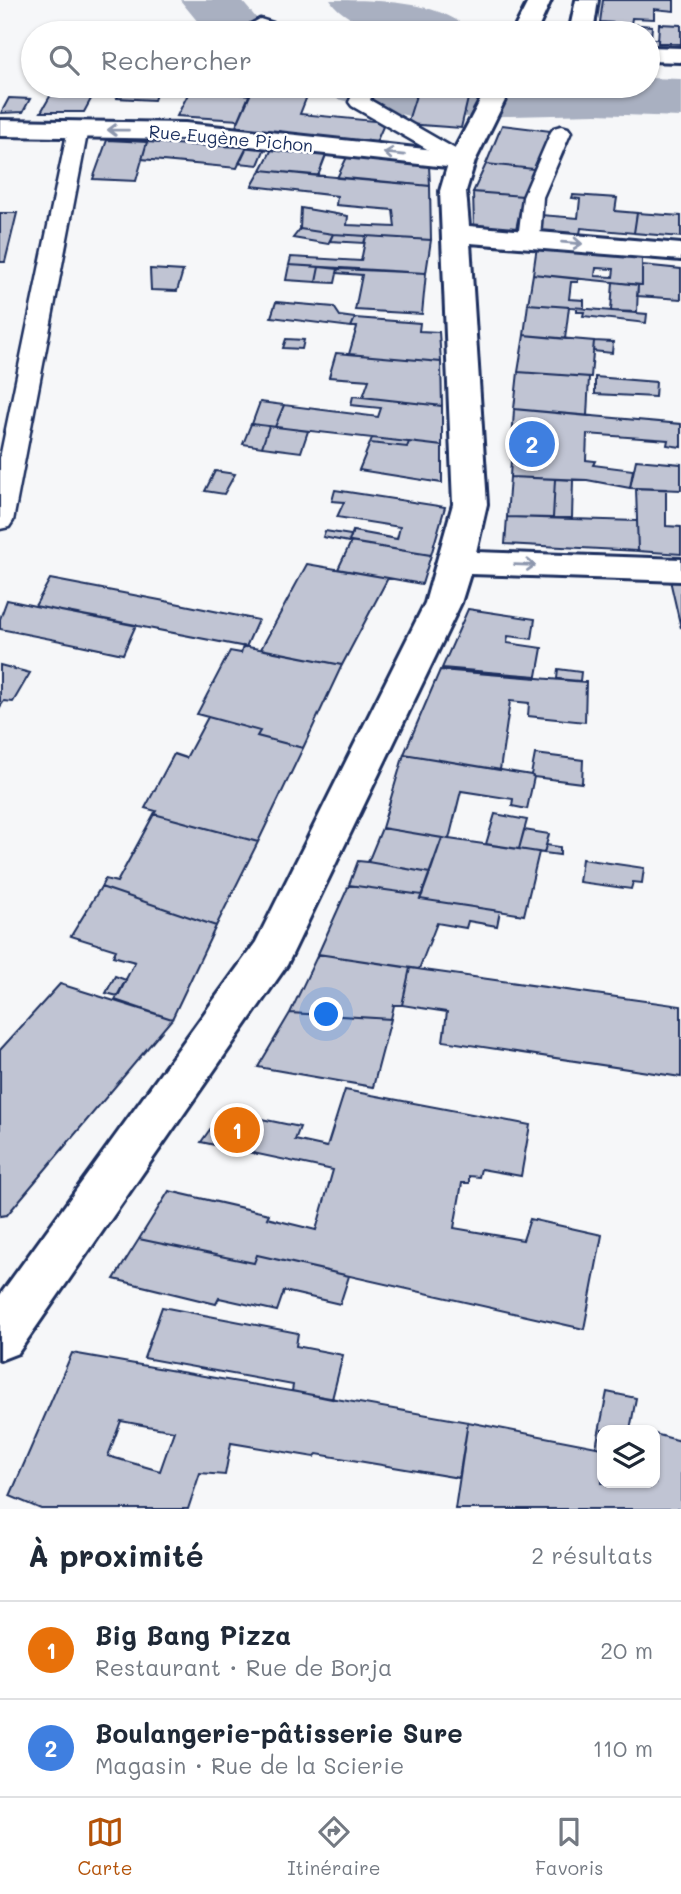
<!DOCTYPE html>
<html lang="fr">
<meta charset="utf-8">
<style>
body{margin:0;font-family:Mali,sans-serif;background:#f2f2f3;color:#1f2937}
.controls{position:absolute;right:21px;bottom:21px;display:grid;overflow:hidden;border-radius:14px;box-shadow:0 2px 5px #0004}
.controls button{width:63px;height:63px;display:grid;place-items:center;padding:0;border:0;border-bottom:2px solid #e0e1e3;background:#fff;color:#1f2937;font:35px sans-serif}
.you{position:absolute;left:327px;top:1015px;width:24px;height:24px;margin:-18px;border:5px solid #fff;border-radius:50%;background:#1a73e8;box-shadow:0 0 0 10px #1a73e833}
.badge{display:grid;place-items:center;width:46px;height:46px;border-radius:50%;background:#b45309;color:#fff;font-size:23px;font-weight:700}
.pin{position:absolute;translate:-50% -50%;border:4px solid #fff;box-shadow:0 2px 7px #0006}
.list{margin:0;padding:0;list-style:none}
h2{display:flex;justify-content:space-between;align-items:center;height:91px;margin:0;padding:0 28px;font-size:30px}
h2 small{font-size:23px;font-weight:400;color:#747a83}
.list li{display:grid;grid-template-columns:46px 1fr auto;gap:21px;align-items:center;box-sizing:border-box;height:98px;padding:0 28px;border-top:2px solid #e0e1e3}
.list b{display:block;font-size:26px;white-space:nowrap}
.list p{margin:0;font-size:23px;white-space:nowrap;color:#747a83}
.list em{font-size:23px;font-style:normal;color:#747a83}
.icon{flex:none;width:38px;height:38px;fill:none;stroke:currentColor;stroke-width:2;stroke-linecap:round;stroke-linejoin:round}
.map{position:relative;flex:none;width:681px;height:1509px;overflow:hidden}
.search{position:absolute;background:#fff;box-shadow:0 2px 5px #0004;left:21px;right:21px;top:21px;height:77px;display:flex;align-items:center;gap:18px;box-sizing:border-box;padding:0 24px;border-radius:38px;color:#747a83;font-size:26px}
.sheet{height:287px;background:#fff}
nav{display:flex;justify-content:space-around;align-items:center;box-sizing:border-box;height:98px;border-top:2px solid #e0e1e3;background:#fff;font-size:19px;color:#747a83}
nav a{display:grid;justify-items:center;gap:4px}
nav .on{color:#b45309}
.map>svg:first-child{display:block}
.lines{fill:none;stroke-linecap:round;stroke-linejoin:round}
.river{fill:#a9b0c1;fill-rule:evenodd}
.building{fill:#c0c4d3;stroke:#1b2f5e;stroke-width:2;fill-rule:evenodd}
.lane-casing{stroke:#1b2f5e;stroke-width:5}
.street-casing{stroke:#1b2f5e;stroke-width:6}
.lane{fill:#fff;fill-rule:evenodd}
.street{fill:#fff;fill-rule:evenodd}
.oneway{stroke:#8d97ae}
.labels{text-anchor:middle;dominant-baseline:central;stroke-width:5;stroke-linejoin:round;paint-order:stroke}
.far-street-label{font-size:18px;fill:#1b2f5e;stroke:#fff}
</style>
<div class="map">
<svg width="681" height="1509" viewBox="0 0 681 1509">
<rect width="100%" height="100%" fill="#f6f7f9"/>
<filter id="ink" filterUnits="userSpaceOnUse"><feTurbulence type="fractalNoise" baseFrequency=".0143" numOctaves="2"/><feDisplacementMap in="SourceGraphic" scale="14" xChannelSelector="R" yChannelSelector="G"/><feConvolveMatrix kernelMatrix="1 2 1 2 8 2 1 2 1" color-interpolation-filters="sRGB"/></filter>
<g filter="url(#ink)">
<g class="lines">
<!-- river -->
<path class="river" d="M180,0H241L269,33H207Z
M330,0C374,0 444,0 472,33C429,35 357,39 330,0Z
M648,78L681,79V117L596,114L417,118L337,99L328,86H648Z"/>
</g>
<!-- building -->
<path class="building" d="M603,0H674V11L654,9V19L632,18L631,24L600,22Z
M600,22L652,26L651,39H658V43H670V46L650,45L648,33H598Z
M659,24L681,25V44L658,43Z
M56,86H98L84,112H41Z
M122,86H159L154,100L117,98Z
M253,86H311L300,114L385,122L375,145L235,129Z
M419,86H471L461,128L407,124Z
M190,90L209,91L250,95L239,120L177,116Z
M9,98L30,99L23,112L1,113Z
M502,125L551,131L534,169L486,164Z
M107,140L147,142L136,181L93,179Z
M147,142L188,145L247,147L237,168L142,159Z
M247,147L265,148L258,165L239,163Z
M272,149H279L326,155L318,176L261,170Z
M347,157L429,166L430,186L337,178Z
M486,164L534,169L523,196L473,192Z
M261,170L430,186L431,240L333,234L300,229L301,208L348,216L347,225L395,227L393,210L336,205L337,196L252,186Z
M473,192L523,196L516,229L474,226Z
M573,195L617,198L615,211L637,213L634,233L581,228L580,234L539,231L541,215L578,218L580,199L572,198Z
M0,213H17L5,262H0Z
M637,213L681,216V237L634,233Z
M300,229L333,234L328,244L293,238Z
M333,234L366,236L364,243L330,241Z
M366,236L431,240L426,273L289,265L291,257L361,261Z
M537,246L642,254V285L533,274ZM596,268L614,269L613,277L595,276Z
M289,265L319,267L316,282L286,280Z
M642,265L681,269V299L637,296L638,285H642Z
M319,267L338,269L335,283L316,282Z
M150,269L183,271L177,291L151,290Z
M338,269L426,273L422,314L355,310L362,275L337,273Z
M533,274L578,279V282H571L569,299L584,300V308L528,304Z
M613,282L638,285L637,312L611,311Z
M276,302L334,307L340,316L355,318L351,327L271,317Z
M528,304L569,307L565,339L524,335Z
M577,308L647,314L646,323L583,316L584,312H577Z
M355,318L420,323L419,331L439,332L441,362L349,354L357,327H351Z
M524,335L594,341L591,377L518,372Z
M286,339L304,340L302,349L283,348Z
M594,341L613,342L612,353L593,351Z
M336,353L441,362L442,406L363,397L369,380L329,377Z
M518,372L589,377L587,416L514,409Z
M595,377L656,382L655,397L595,394Z
M353,396L442,406V446L275,427L284,405L378,417L381,408L351,405Z
M260,402L284,405L275,427L252,424Z
M514,409L681,424V447L667,445L668,440L587,434L586,460L595,461L593,465L633,470L630,488L587,480L510,477Z
M251,424L269,426L262,447L243,444Z
M269,426L308,431L301,452L262,447Z
M372,438L409,442L407,447L370,443Z
M409,442L442,446V483L359,470L370,443L407,447Z
M636,460L681,464V490L630,488Z
M215,471L235,474L224,494L205,491Z
M510,477L555,479L553,518L507,517Z
M555,479L573,480L572,518H553Z
M636,488L666,489V526L681,527V554L638,551Z
M335,490L445,507L431,555L349,542L353,531L397,539L400,527L337,517L344,502L332,501Z
M507,517L637,521L638,551L505,544Z
M325,531L351,535L349,542L323,537Z
M351,542L431,555L422,584L338,569Z
M307,564L388,578L342,665L261,649Z
M50,579L170,602L258,620L246,647L35,606Z
M670,580L681,581V628Z
M7,600L35,606L136,625L123,654L71,643L0,629V619Z
M468,609L535,619L532,639L508,636L507,643L542,648L537,676L442,668Z
M243,646L342,665L303,748L257,736L260,731L197,714L230,651L241,653Z
M0,665L30,673L13,702L4,701L0,707Z
M558,669L581,672L580,681L557,679Z
M440,670L586,682L585,722L528,716L529,703L510,701L500,770L404,754Z
M208,717L260,731L257,736L303,748L258,842L154,814L156,811L145,808L174,754L186,758Z
M404,754L531,775L534,777L527,809L512,806L513,799L461,791L449,839L382,828Z
M535,754L583,760L582,783L534,777L531,775Z
M154,814L258,842L216,926L101,887L105,879L117,882Z
M495,814L527,820L519,849L486,844Z
M382,828L442,838L430,873L368,862Z
M524,830L549,834L544,853L519,849Z
M442,838L539,852L524,915L420,899Z
M546,845L560,847V855L544,853Z
M582,859L644,868L642,883L633,882L631,889L579,882Z
M358,861L368,862L430,873L422,895L349,885Z
M349,885L422,895L420,899L500,911L497,926L468,921L466,928L437,923L419,969L318,954Z
M101,887L216,926L172,1019L115,1000L135,962L113,956L116,950L71,936Z
M318,954L410,968L402,1005H394L391,1019L290,1013Z
M410,968L681,1006V1077L443,1041L447,1012L402,1005Z
M115,976L126,980L118,996L106,993Z
M60,984L172,1019L7,1215L0,1216V1050Z
M290,1013L391,1019L373,1087L258,1067Z
M345,1090L530,1125L521,1176L481,1169L479,1177L469,1176V1183H462L454,1228L523,1240L530,1219L602,1235L584,1329L257,1255L254,1263L139,1239L169,1191L269,1214L267,1218L316,1230L333,1170L201,1142L223,1111L300,1127L295,1140L327,1147Z
M139,1239L254,1263L257,1255L349,1276L340,1304L284,1291L277,1311L219,1298L216,1304L114,1279Z
M162,1307L298,1333L296,1346L343,1355L332,1399L292,1391L293,1385L144,1358Z
M72,1353L468,1422L459,1478L317,1454L314,1457L231,1443L225,1475L200,1473L188,1509H41L10,1496ZM121,1421L174,1431L160,1471L108,1456Z
M607,1392L636,1398L630,1430H602V1448L596,1447Z
M468,1422L602,1448V1483H655V1434L681,1441V1509H455Z"/>
<g class="lines">
<defs>
<path id="lane" d="M260,19L292,29L295,33C280,34 263,35 251,24Z
M357,86H375L370,100L469,157L472,161L469,165H455L352,106L349,102Z
M78,123L85,125L88,129L13,521L9,527L0,529V458L68,129L71,125Z
M561,126L568,128L571,132L543,197L540,239L537,244H521L518,239L523,197L551,132L554,128Z"/>
<path id="street" d="M529,0H551L536,33H512Z
M576,0H598L593,33H569Z
M648,47L681,48V62L648,61Z
M488,86H512L475,161L466,191L469,226L681,244V260L470,243L487,504L476,552L681,559V581L470,574L461,603L287,965L18,1353L0,1360V1295L256,942L425,603L453,504L440,191L447,167L185,139L0,136V120L185,123L453,152Z"/>
</defs>
<!-- lane casing -->
<use href="#lane" class="lane-casing"/>
<!-- street casing -->
<use href="#street" class="street-casing"/>
<!-- lane -->
<use href="#lane" class="lane"/>
<!-- street -->
<use href="#street" class="street"/>
</g>
<!-- one-way arrows -->
<defs><path id="oneway-shaft" d="M-6 0H5M1.5-3L5.5 0L1.5 3" fill="none" stroke-width="1.6" stroke-linecap="round" stroke-linejoin="round" transform="scale(1.75)"/></defs>
<g class="oneway">
<use href="#oneway-shaft" transform="translate(118 130) rotate(-179)"/>
<use href="#oneway-shaft" transform="translate(394 154) rotate(-174)"/>
<use href="#oneway-shaft" transform="translate(572 243) rotate(5)"/>
<use href="#oneway-shaft" transform="translate(525 565) rotate(2)"/>
</g>
</g>
<g class="labels">
<!-- far-street labels -->
<g class="far-street-label">
<text transform="translate(231 138) rotate(5)">Rue Eugène Pichon</text>
</g>
</g>
</svg>
<div class="controls">
<button><svg class="icon" aria-label="layers" viewBox="0 0 24 24"><path d="M12 4l9 5-9 5-9-5zM3 14l9 5 9-5"/></svg></button>
</div>
<div class="you"></div>
<div class="pin badge" style="left:237px;top:1130px;background:#e8710a">1</div>
<div class="pin badge" style="left:532px;top:444px;background:#3f7fe0">2</div>
<div class="search"><svg class="icon" aria-label="search" viewBox="0 0 24 24"><circle cx="10" cy="10" r="6"/><path d="M15 15l6 6"/></svg>Rechercher</div>
</div>
<section class="sheet">
<h2>À proximité<small>2 résultats</small></h2>
<ul class="list">
<li><span class="badge" style="background:#e8710a">1</span><div><b>Big Bang Pizza</b><p>Restaurant · Rue de Borja</p></div><em>20 m</em></li>
<li><span class="badge" style="background:#3f7fe0">2</span><div><b>Boulangerie-pâtisserie Sure</b><p>Magasin · Rue de la Scierie</p></div><em>110 m</em></li>
</ul>
</section>
<nav>
<a class="on"><svg class="icon" aria-label="map" viewBox="0 0 24 24"><path d="M3 6l6-2 6 2 6-2v14l-6 2-6-2-6 2zM9 4v14M15 6v14"/></svg>Carte</a>
<a><svg class="icon" aria-label="directions" viewBox="0 0 24 24"><path d="M12 3l9 9-9 9-9-9zM9 14v-3h6M13 9l2 2-2 2"/></svg>Itinéraire</a>
<a><svg class="icon" aria-label="saved" viewBox="0 0 24 24"><path d="M7 4h10v16l-5-4-5 4z"/></svg>Favoris</a>
</nav>
